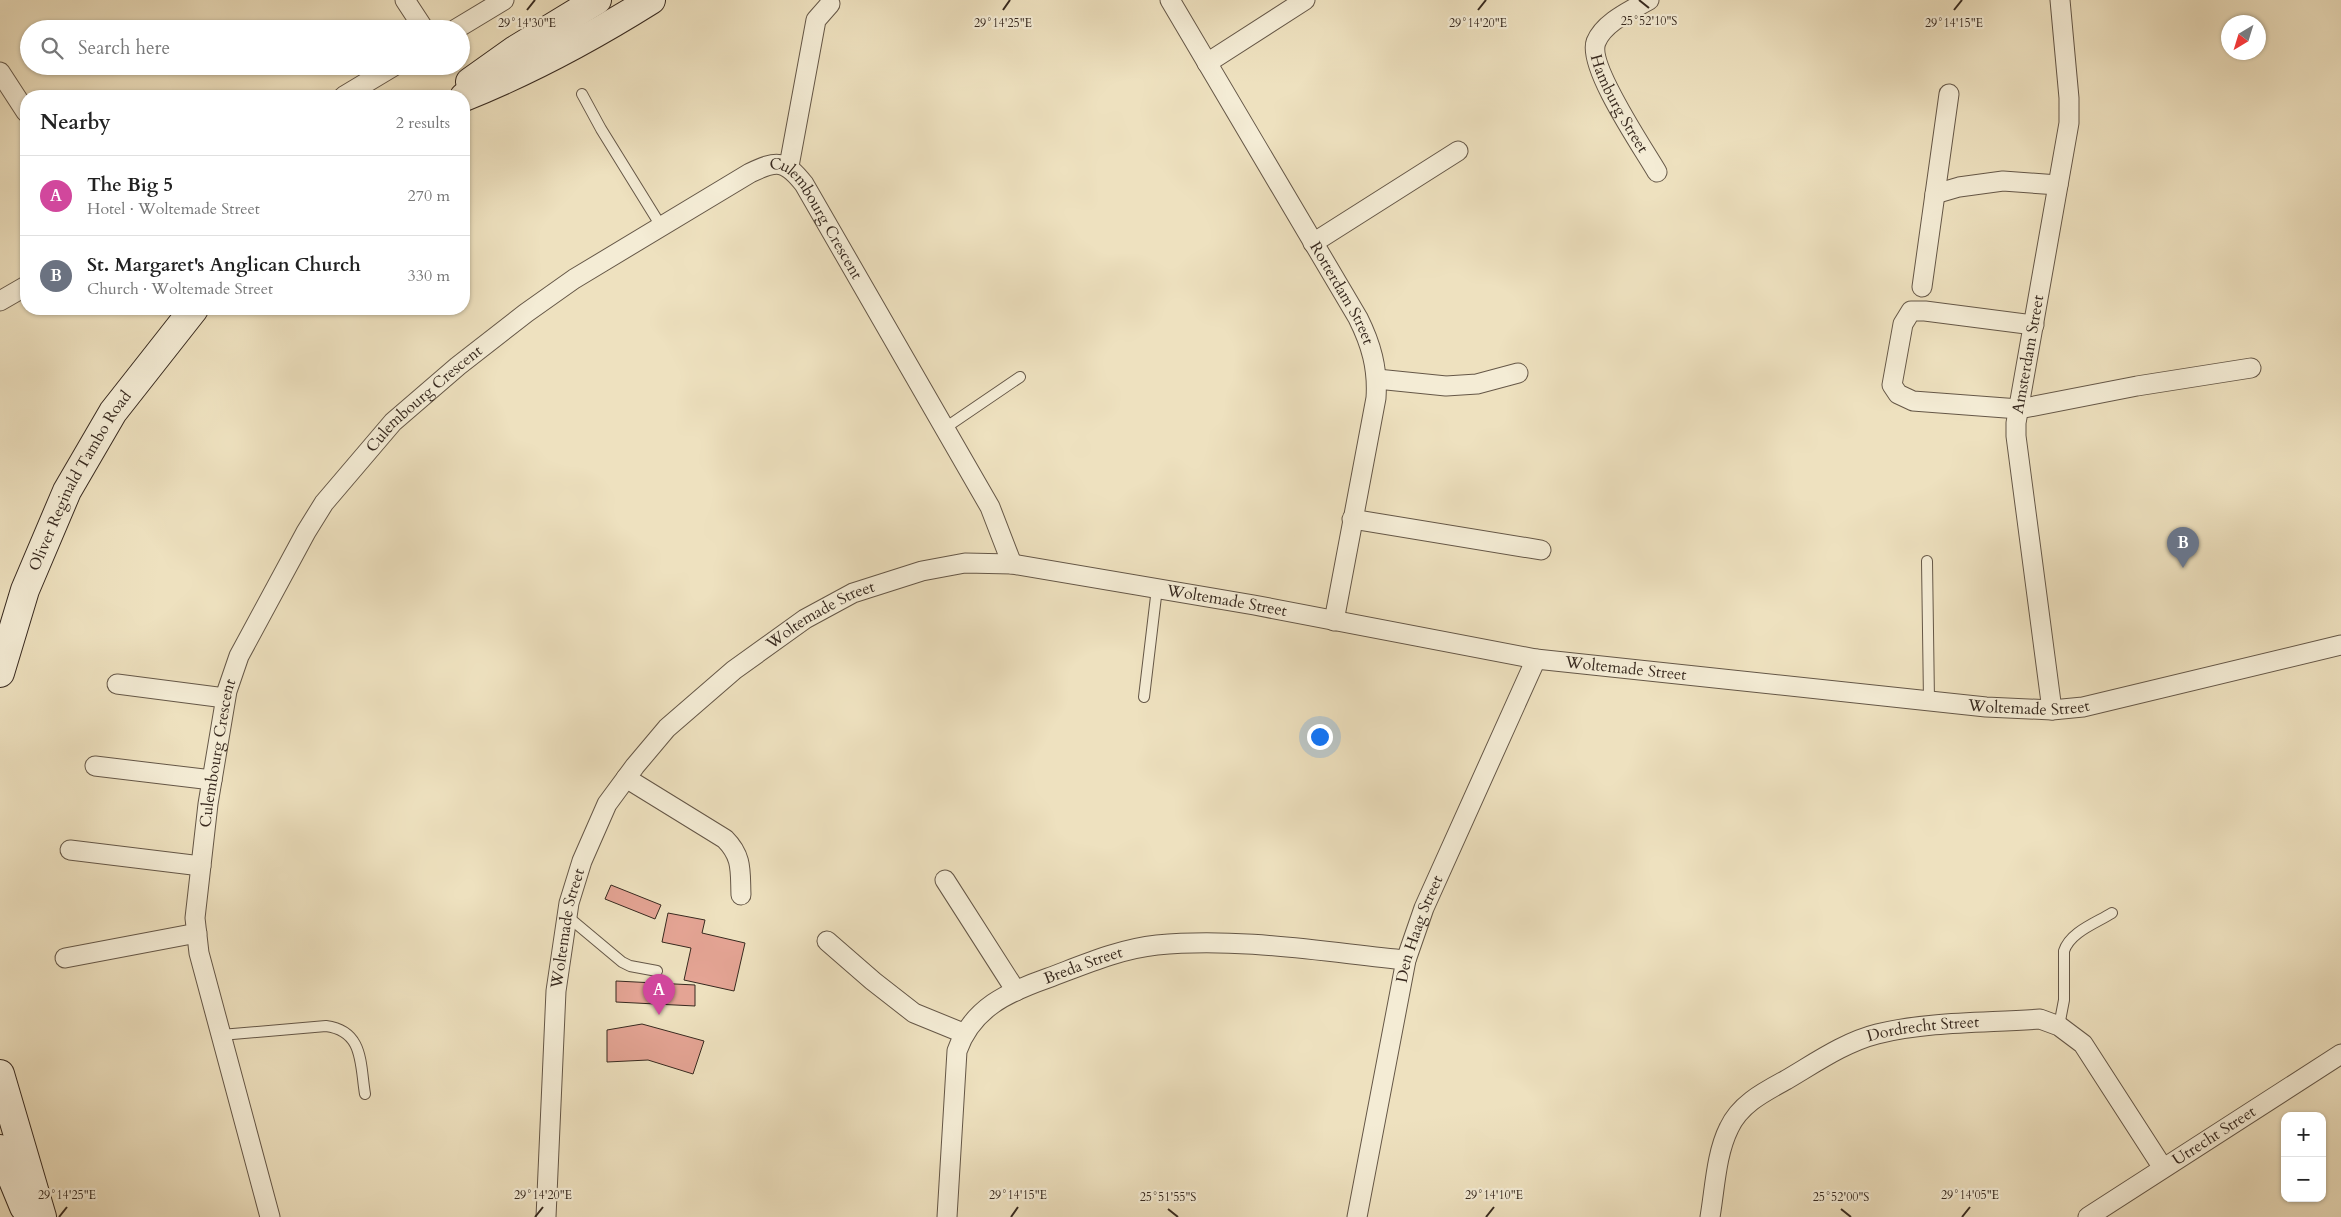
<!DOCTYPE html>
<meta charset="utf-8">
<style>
body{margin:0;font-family:Cardo,serif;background:#f2f2f2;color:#222}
.controls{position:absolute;right:15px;bottom:15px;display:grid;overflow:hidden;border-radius:10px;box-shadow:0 1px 4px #0004}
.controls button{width:45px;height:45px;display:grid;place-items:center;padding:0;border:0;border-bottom:1px solid #e0e0e0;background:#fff;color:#222;font:25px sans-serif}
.compass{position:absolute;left:2221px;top:15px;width:45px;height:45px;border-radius:50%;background:#fff;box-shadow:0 1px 4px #0004;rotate:218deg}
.you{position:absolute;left:1319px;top:736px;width:18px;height:18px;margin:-12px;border:4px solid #fff;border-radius:50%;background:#1a73e8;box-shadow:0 0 0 8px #1a73e833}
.badge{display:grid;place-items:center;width:32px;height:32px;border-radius:50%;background:#8f2418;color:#fff;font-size:16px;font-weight:700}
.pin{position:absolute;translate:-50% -41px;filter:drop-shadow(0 1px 2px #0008)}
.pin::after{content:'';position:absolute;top:26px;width:18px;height:15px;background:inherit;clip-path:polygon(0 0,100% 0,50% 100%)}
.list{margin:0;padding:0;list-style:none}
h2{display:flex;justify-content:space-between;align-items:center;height:65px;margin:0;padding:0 20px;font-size:21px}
h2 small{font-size:16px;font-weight:400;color:#767676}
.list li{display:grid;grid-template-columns:32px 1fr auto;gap:15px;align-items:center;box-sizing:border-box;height:80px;padding:0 20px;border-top:1px solid #e0e0e0}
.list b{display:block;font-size:19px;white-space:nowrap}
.list p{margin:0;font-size:16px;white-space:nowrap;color:#767676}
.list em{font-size:16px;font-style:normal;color:#767676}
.icon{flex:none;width:28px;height:28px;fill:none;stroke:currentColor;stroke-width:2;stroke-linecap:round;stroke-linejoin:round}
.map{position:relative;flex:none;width:2341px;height:1217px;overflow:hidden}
.search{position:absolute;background:#fff;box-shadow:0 1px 4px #0004;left:20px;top:20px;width:450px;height:55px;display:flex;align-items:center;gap:12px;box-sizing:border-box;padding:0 18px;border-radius:28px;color:#767676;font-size:19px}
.panel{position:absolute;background:#fff;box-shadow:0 1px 4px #0004;left:20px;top:90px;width:450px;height:225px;border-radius:20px}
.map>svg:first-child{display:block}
.building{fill:#e4a494;stroke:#37291f}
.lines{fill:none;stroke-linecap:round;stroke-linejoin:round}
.lane-casing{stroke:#655747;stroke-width:12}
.street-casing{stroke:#655747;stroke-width:21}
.secondary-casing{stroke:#37291f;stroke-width:30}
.lane{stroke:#f4ecd5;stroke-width:10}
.street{stroke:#f4ecd5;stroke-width:19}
.secondary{stroke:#f4ecd5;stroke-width:28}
.ticks{fill:none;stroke:#37291f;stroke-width:2}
.labels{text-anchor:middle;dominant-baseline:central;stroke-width:4.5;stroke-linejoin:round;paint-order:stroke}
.street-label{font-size:16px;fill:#37291f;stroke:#f4ecd5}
.ticks-label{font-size:12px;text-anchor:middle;fill:#37291f;stroke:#f4ecd5;stroke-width:4.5;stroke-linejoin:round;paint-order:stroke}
</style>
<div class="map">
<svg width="2341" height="1217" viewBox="0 0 2341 1217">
<rect width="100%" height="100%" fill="#eee1bf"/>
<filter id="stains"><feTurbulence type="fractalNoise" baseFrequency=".004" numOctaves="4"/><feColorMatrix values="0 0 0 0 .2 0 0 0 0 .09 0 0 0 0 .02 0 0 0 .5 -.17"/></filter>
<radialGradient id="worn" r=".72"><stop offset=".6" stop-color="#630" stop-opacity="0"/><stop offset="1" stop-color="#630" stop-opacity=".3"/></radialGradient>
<!-- building -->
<path class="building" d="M611,885L661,905L655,919L605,899Z
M668,913L705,920L702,933L745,943L734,991L684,980L691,948L662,942Z
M616,981L695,985V1006L616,1002Z
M642,1024L704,1041L693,1074L648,1060L607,1062V1030Z"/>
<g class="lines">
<defs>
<path id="lane" d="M582,94L601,129L661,226
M945,428L1020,377
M1927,561L1929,701
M1144,697L1157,588
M567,916L622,962L630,966L657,971
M2059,1026L2064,1000V951C2070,932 2096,923 2112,913
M221,1035L326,1026C364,1031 360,1064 365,1094"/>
<g id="street">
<path d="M405,0L424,29"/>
<path id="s1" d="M1170,0L1358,318C1371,344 1378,368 1376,398L1334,621"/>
<path id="s2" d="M1649,0C1632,10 1604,22 1596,42C1587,66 1643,148 1657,172"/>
<path d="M456,29L504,0"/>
<path d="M1207,63L1305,0"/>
<path d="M0,72L26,112"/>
<path d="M344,96L394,66"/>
<path d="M789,166L816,20L830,4"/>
<path d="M1935,194L1959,187L2003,181L2058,185"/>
<path d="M1313,243L1458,151"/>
<path d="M1922,287L1949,94"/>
<path d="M0,301L26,286"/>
<path d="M2034,325L1925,311H1911L1903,324L1892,385L1898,394L1913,401L2019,409L2137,386L2251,368"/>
<path d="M1377,379L1446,386L1477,384L1518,373"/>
<path d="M1352,519L1541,550"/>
<path d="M117,684L225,698"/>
<path id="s3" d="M2052,710L2016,436V423L2069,123V98L2060,0"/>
<path d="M95,766L212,780"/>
<path d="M626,778L725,839C743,857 740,872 741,895"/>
<path d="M70,850L201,866"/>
<path d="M945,880L1016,991"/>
<path d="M827,941L873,981L914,1013L963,1033"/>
<path d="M65,958L197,933"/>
<path id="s4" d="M270,1217L199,953L195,918L208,804L227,691L239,656L306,532L324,503L393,422L458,366L526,313L574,279L750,173C777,160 785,160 804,184L990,507L1012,564"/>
<path id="s5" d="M546,1217L556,991L569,903L582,861L607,804L635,766L667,728L734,670L805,619L853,593L922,571L965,563L1012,564L1254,605L1536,659L1986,707L2052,710L2083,707L2341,645"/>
<path id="s6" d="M947,1217L957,1051C972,1008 1008,992 1048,978C1083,965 1119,949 1157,945C1239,937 1324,952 1406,960"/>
<path id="s7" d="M1357,1217L1406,960L1424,908L1536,659"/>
<path id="s8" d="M1710,1217C1715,1188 1716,1154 1729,1128C1740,1104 1764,1092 1786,1080C1815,1063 1845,1042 1877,1034C1930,1021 1987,1023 2040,1019L2059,1026L2083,1044L2163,1168"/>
<path id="s9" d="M2088,1217L2341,1054"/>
</g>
<g id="secondary">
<path d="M470,82L515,50L597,0"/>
<path d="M464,97C529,71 592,37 651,0"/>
<path id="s10" d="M0,673L25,590L67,491L113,412L194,309"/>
<path d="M0,1074L42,1217"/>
<path d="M0,1149L24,1207"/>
</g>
</defs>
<!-- lane casing -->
<use href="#lane" class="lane-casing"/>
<!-- street casing -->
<use href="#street" class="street-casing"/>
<!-- secondary casing -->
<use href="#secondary" class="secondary-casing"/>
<!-- lane -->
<use href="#lane" class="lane"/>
<!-- street -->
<use href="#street" class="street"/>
<!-- secondary -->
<use href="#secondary" class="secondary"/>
</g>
<!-- ticks -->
<path class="ticks" d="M1639,0L1649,8M527,10L535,0M1003,10L1010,0M1478,10L1486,0M1954,10L1962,0M1168,1209L1178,1217M1841,1209L1851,1217M59,1217L67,1207M535,1217L543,1207M1011,1217L1018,1207M1486,1217L1494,1207M1962,1217L1970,1207"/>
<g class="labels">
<!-- street labels -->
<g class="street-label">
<text stroke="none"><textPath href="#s2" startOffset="136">Hamburg Street</textPath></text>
<text stroke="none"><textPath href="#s4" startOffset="1389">Culembourg Crescent</textPath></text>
<text stroke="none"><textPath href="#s1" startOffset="340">Rotterdam Street</textPath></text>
<text stroke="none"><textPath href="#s3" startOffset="359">Amsterdam Street</textPath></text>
<text stroke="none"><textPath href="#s4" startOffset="895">Culembourg Crescent</textPath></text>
<text stroke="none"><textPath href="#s10" startOffset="209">Oliver Reginald Tambo Road</textPath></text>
<text stroke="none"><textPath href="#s5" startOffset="1130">Woltemade Street</textPath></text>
<text stroke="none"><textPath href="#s5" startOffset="710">Woltemade Street</textPath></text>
<text stroke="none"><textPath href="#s5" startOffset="1535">Woltemade Street</textPath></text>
<text stroke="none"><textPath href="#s5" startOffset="1940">Woltemade Street</textPath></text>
<text stroke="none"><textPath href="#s4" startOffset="475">Culembourg Crescent</textPath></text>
<text stroke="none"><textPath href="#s5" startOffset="290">Woltemade Street</textPath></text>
<text stroke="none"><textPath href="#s7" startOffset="295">Den Haag Street</textPath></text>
<text stroke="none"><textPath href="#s6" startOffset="325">Breda Street</textPath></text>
<text stroke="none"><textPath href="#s8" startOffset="316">Dordrecht Street</textPath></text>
<text stroke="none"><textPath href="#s9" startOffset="150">Utrecht Street</textPath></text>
</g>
</g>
<g class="ticks-label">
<text x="1649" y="25">25°52'10"S</text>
<text x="527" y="27">29°14'30"E</text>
<text x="1003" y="27">29°14'25"E</text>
<text x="1478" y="27">29°14'20"E</text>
<text x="1954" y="27">29°14'15"E</text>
<text x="67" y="1199">29°14'25"E</text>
<text x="543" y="1199">29°14'20"E</text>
<text x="1018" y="1199">29°14'15"E</text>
<text x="1494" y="1199">29°14'10"E</text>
<text x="1970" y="1199">29°14'05"E</text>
<text x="1168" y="1201">25°51'55"S</text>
<text x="1841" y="1201">25°52'00"S</text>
</g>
<rect width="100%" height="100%" filter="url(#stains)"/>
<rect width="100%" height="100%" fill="url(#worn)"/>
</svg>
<div class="controls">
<button>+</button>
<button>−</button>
</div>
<svg class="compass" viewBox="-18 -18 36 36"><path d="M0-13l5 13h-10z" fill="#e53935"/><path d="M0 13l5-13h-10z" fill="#767676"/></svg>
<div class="you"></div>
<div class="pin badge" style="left:659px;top:1015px;background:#d1479c">A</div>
<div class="pin badge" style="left:2183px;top:568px;background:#6b7280">B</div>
<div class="search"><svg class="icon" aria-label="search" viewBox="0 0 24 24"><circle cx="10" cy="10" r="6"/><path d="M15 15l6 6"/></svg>Search here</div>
<section class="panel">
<h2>Nearby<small>2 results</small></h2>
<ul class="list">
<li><span class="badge" style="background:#d1479c">A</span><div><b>The Big 5</b><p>Hotel · Woltemade Street</p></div><em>270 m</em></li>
<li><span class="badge" style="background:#6b7280">B</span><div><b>St. Margaret's Anglican Church</b><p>Church · Woltemade Street</p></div><em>330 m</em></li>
</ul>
</section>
</div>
